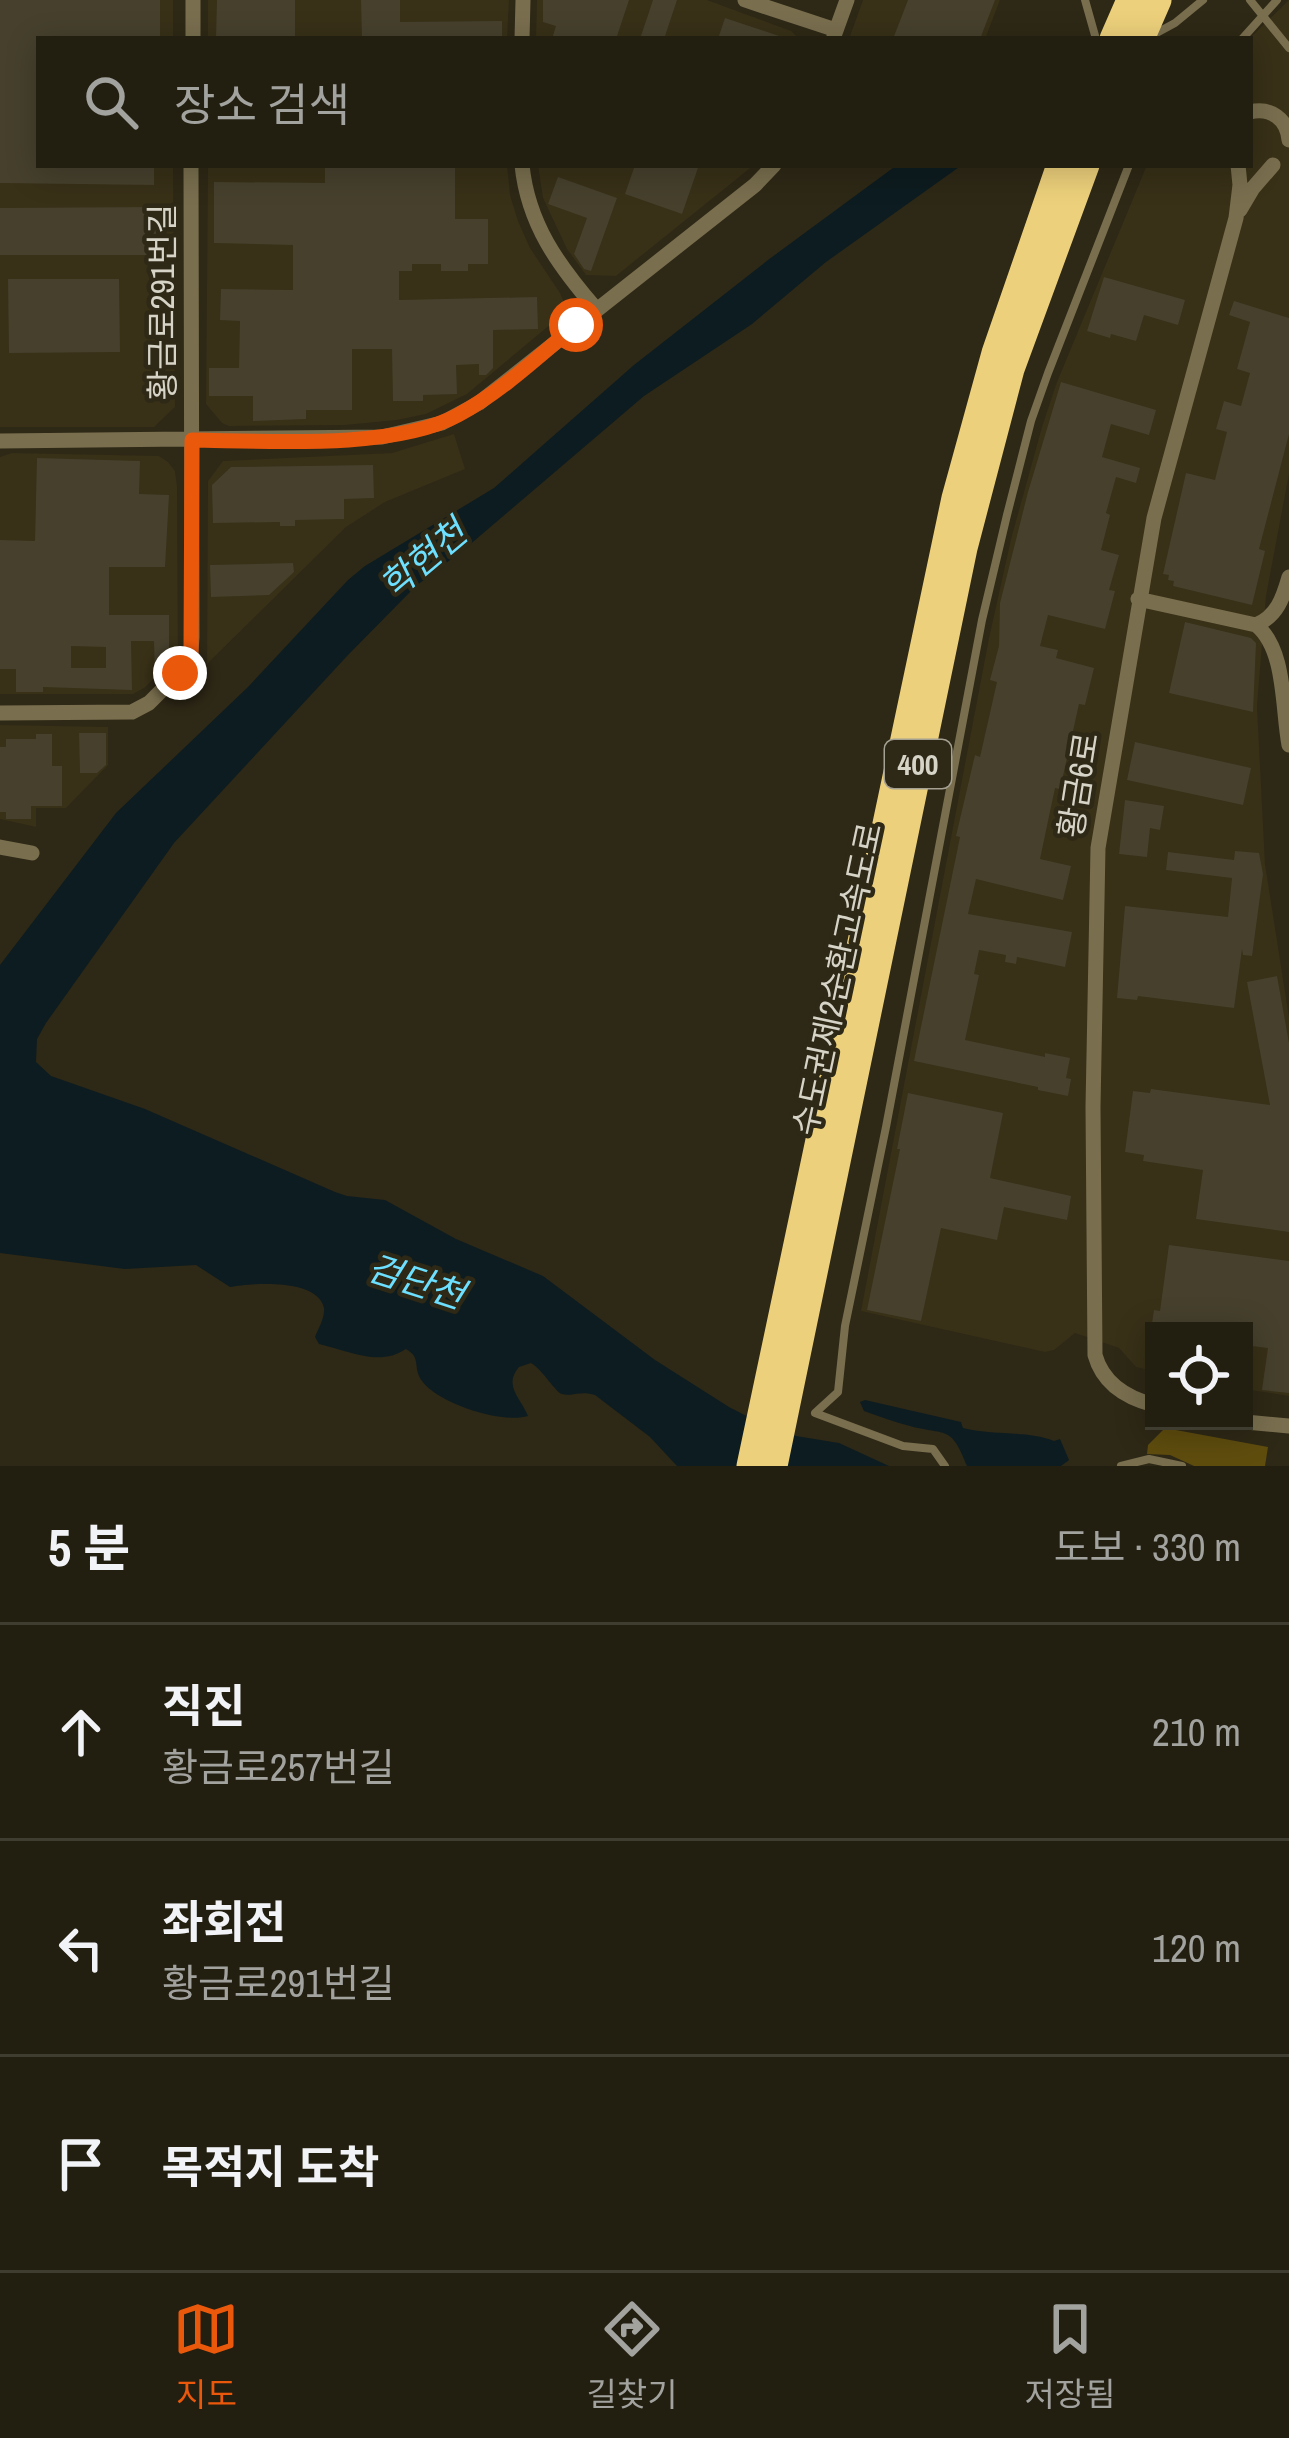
<!DOCTYPE html>
<html lang="ko">
<meta charset="utf-8">
<style>
body{margin:0;font-family:"Archivo Narrow","Noto Sans KR",sans-serif;background:#2e2b1e;color:#f1f3f6}
.controls{position:absolute;right:36px;bottom:36px;display:grid;overflow:hidden;border-radius:0px;box-shadow:0 6px 30px #0003}
.controls button{width:108px;height:108px;display:grid;place-items:center;padding:0;border:0;border-bottom:3px solid #3f3c30;background:#221e10;color:#f1f3f6;font:60px sans-serif}
.stop{position:absolute;width:36px;height:36px;margin:-27px;border:9px solid #ea580c;border-radius:50%;background:#fff}
.stop.end{background:#ea580c;border-color:#fff;box-shadow:0 3px 12px #0008}
.list{margin:0;padding:0;list-style:none}
h2{display:flex;justify-content:space-between;align-items:center;height:156px;margin:0;padding:0 48px;font-size:51px}
h2 small{font-size:39px;font-weight:400;color:#a2a29f}
.list li{display:grid;grid-template-columns:78px 1fr auto;gap:36px;align-items:center;box-sizing:border-box;height:216px;padding:0 48px;border-top:3px solid #3f3c30}
.list b{display:block;font-size:45px;white-space:nowrap}
.list p{margin:0;font-size:39px;white-space:nowrap;color:#a2a29f}
.list em{font-size:39px;font-style:normal;color:#a2a29f}
.icon{flex:none;width:66px;height:66px;fill:none;stroke:currentColor;stroke-width:2;stroke-linecap:round;stroke-linejoin:round}
.map{position:relative;flex:none;width:1289px;height:1466px;overflow:hidden}
.search{position:absolute;background:#221e10;box-shadow:0 6px 30px #0003;left:36px;right:36px;top:36px;height:132px;display:flex;align-items:center;gap:30px;box-sizing:border-box;padding:0 42px;border-radius:0px;color:#a2a29f;font-size:45px}
.sheet{height:804px;background:#221e10}
nav{display:flex;justify-content:space-around;align-items:center;box-sizing:border-box;height:168px;border-top:3px solid #3f3c30;background:#221e10;font-size:33px;color:#a2a29f}
nav a{display:grid;justify-items:center;gap:6px}
nav .on{color:#ea580c}
.map>svg:first-child{display:block}
.built{fill:#383017}
.green{fill:#5f4d0e}
.water{fill:#0d1c20}
.building{fill:#46402d;fill-rule:evenodd}
.lines{fill:none;stroke-linecap:round;stroke-linejoin:round}
.lane{stroke:#796e4e;stroke-width:8}
.street{stroke:#796e4e;stroke-width:15}
.highway{stroke:#ecd07b;stroke-width:27}
.route{stroke:#ea580c;stroke-width:15}
.labels{text-anchor:middle;dominant-baseline:central;stroke-width:9;stroke-linejoin:round;paint-order:stroke}
.shield{fill:#2e2816;stroke:#a4a092;stroke-width:3}
.shield-label{font-size:30px;font-weight:bold;fill:#d6d3c7}
.street-label{font-size:33px;fill:#d6d3c7;stroke:#2e2816}
.water-label{font-size:36px;font-style:italic;fill:#6ee0ff;stroke:#2e2816}
</style>
<div class="map">
<svg width="1289" height="1466" viewBox="0 0 1289 1466">
<rect width="100%" height="100%" fill="#2e2816"/>
<!-- built -->
<path class="built" d="M0,0H173V39H39V165H173L175,407L154,427H0Z
M208,0H509L507,39H208Z
M537,0H707L791,31L799,39H536Z
M863,0H1000L985,39H849Z
M1289,0V474L1266,596L1257,706L1265,864L1289,1017V1396L1244,1389V1331H1154V1371L1136,1367L1119,1348L1075,1333L1054,1350L1045,1352L861,1311L989,638L1011,539L1042,427L1057,382L1147,165H1250L1249,39Z
M208,165H507L510,195L518,221L530,248L560,293L564,302L562,311L557,319L467,394L426,414L397,420L345,425L229,426L222,423L206,404Z
M538,165H754L616,276L586,275L567,249L543,198Z
M454,434L465,469L385,502L346,527L207,664L208,481L223,461L392,453Z
M12,453L159,456L168,462L175,471L177,486L178,652L174,660L144,688L133,694H0V457Z
M0,725L108,727V765L66,808H36V827L0,819Z"/>
<!-- green -->
<path class="green" d="M1165,1428L1268,1447L1265,1466H1194L1170,1455L1147,1454L1148,1445Z"/>
<!-- water -->
<path class="water" d="M897,165H962L826,262L752,324L644,396L467,547L416,586L348,655L174,843L46,1023L37,1039L36,1062L51,1076L145,1109L335,1192L347,1196L385,1200L456,1239L543,1276L655,1360L729,1407L770,1428L796,1436L839,1443L889,1466H677L650,1437L595,1395C581,1390 570,1397 562,1394C555,1392 543,1370 531,1363L519,1367C503,1386 521,1398 528,1416C502,1424 439,1404 422,1381C412,1367 422,1358 406,1349C379,1367 349,1351 319,1344L315,1337C318,1329 325,1318 324,1308C318,1278 251,1283 230,1287L196,1265L125,1269L0,1253V965L116,813L248,687L348,580L365,566L494,488L634,365L768,260Z
M865,1400L961,1422L963,1428C994,1436 1026,1430 1054,1441L1060,1439L1069,1460L1061,1466H967C951,1424 946,1436 910,1426C894,1422 879,1416 864,1411L860,1402Z"/>
<!-- building -->
<path class="building" d="M0,0H160V39H39V165H154V185L0,183Z
M217,0H295V39H216Z
M361,0H400V22L502,21V39H362Z
M543,0H629L616,39H552L556,26L543,22Z
M653,0H677L664,39H640Z
M908,0H995L980,39H893Z
M725,18L782,37V39H718Z
M325,165H455V219H488V264H468V271H441V264H412V271H399V300L537,297L538,329L493,330V368L486,375H479V364L456,365L457,394L423,395V401H393L392,349H352V410H306V419L253,421V396H209V368H239L240,321L220,320L221,289L293,290V245L214,243V182L325,183Z
M635,165H699L682,214L625,194Z
M558,177L617,198L591,271L584,269L574,254L587,218L548,204Z
M158,207L159,255H0V208Z
M1104,277L1185,300L1178,325L1144,315L1136,341L1111,334L1110,338L1087,331Z
M8,279H119L120,352L9,353Z
M1234,301L1289,318V434L1259,549L1265,551L1252,605L1173,586L1174,581L1168,580L1169,575L1163,574L1186,473L1215,480L1227,432L1216,429L1224,401L1241,406L1250,373L1237,369L1250,322L1229,315Z
M1061,382L1156,410L1149,435L1111,424L1102,457L1140,468L1136,483L1116,477L1106,513L1110,515L1101,550L1119,555L1109,590L1115,591L1105,629L1048,615L1040,646L1058,650L1056,658L1094,668L1085,705L1079,704L1063,776L1085,781L1083,794L1055,788L1040,859L1071,866L1063,900L976,879L968,914L1072,932L1065,967L1017,957L1016,964L1005,962L1006,955L979,950L974,974L979,975L965,1040L1045,1057V1053L1070,1058L1066,1078L1071,1079L1068,1096L1038,1090V1087L914,1061L960,837L956,836L975,755L980,757L997,682L990,680L999,646L1000,603L1028,492Z
M37,458L140,461L139,494L169,495L165,567H109V615H169V656L155,674L154,641H131L132,690L43,687V692H16V669H0V540L35,541ZM71,646L106,647V668H71Z
M373,465L374,498L344,499V519L295,520V526H280V522L213,523L212,485L231,467Z
M293,563L294,572L269,595L211,597L210,565Z
M1185,622L1251,638L1256,643L1253,712L1169,693Z
M79,733H106V765L97,773H80Z
M36,734H52V766H62V806H31V819H6V812H0V747H6V739H36Z
M1135,742L1251,768L1243,805L1127,780Z
M1125,800L1164,806L1160,830L1150,828L1147,857L1119,854Z
M1235,851L1259,853L1263,874L1252,956L1243,955L1242,949L1234,1008L1138,996L1137,1000L1117,998L1125,906L1228,917L1232,878L1166,870L1168,852L1234,860Z
M1277,976L1289,1043V1232L1196,1219L1203,1170L1143,1161L1144,1155L1125,1152L1133,1091L1150,1093L1151,1089L1270,1105L1247,982Z
M908,1093L1003,1113L990,1178L1071,1196L1067,1220L1004,1207L997,1240L941,1228L921,1321L867,1310L900,1149H897Z
M1169,1245L1289,1261V1393L1262,1390L1268,1348L1244,1345V1331H1151L1154,1310L1160,1311Z"/>
<g class="lines">
<!-- lane -->
<path class="lane" d="M1085,0L1096,39
M1250,0L1289,48
M1151,36L1175,23L1203,0
M1242,39L1277,0
M945,1466L933,1449L903,1446L815,1413L838,1392L845,1326L886,1127L982,620L1007,515L1031,421L1048,373L1129,165
M1121,1466L1149,1459L1182,1466"/>
<!-- street -->
<path class="street" d="M745,0L836,30
M834,36L847,0
M193,39V0
M522,39L523,0
M1250,112C1271,107 1287,119 1289,140
M522,165C528,224 558,265 596,309
M1240,210L1253,188L1273,165
M0,441L382,437L442,423L479,403L755,185L774,165
M1138,599L1256,625C1286,649 1282,708 1289,745
M1256,625C1277,616 1283,598 1289,577
M0,713L132,712L149,703L186,666L191,652L192,637L191,165
M0,847L32,853
M1154,1405C1127,1398 1103,1384 1095,1355L1093,1107L1098,848L1154,518L1236,218L1240,185L1238,165
M1235,1421L1289,1426"/>
<!-- highway -->
<path class="highway" d="M1113,39L1130,0
M1141,39L1158,0
M750,1466L955,498L995,353L1060,165
M774,1466L964,548L1011,369L1086,165"/>
</g>
<g class="lines">
<!-- route -->
<path class="route" d="M180,673L189,660L191,652L192,440C266,441 394,450 458,415C501,392 539,356 576,325"/>
</g>
<g class="labels">
<!-- shield labels -->
<rect class="shield" x="885" y="740" width="66" height="48" rx="9"/>
<g class="shield-label">
<text x="918" y="764">400</text>
</g>
<!-- street labels -->
<g class="street-label">
<text transform="translate(162 302) rotate(-90)">황금로291번길</text>
<text transform="translate(1078 785) rotate(-81)">황금6로</text>
<text transform="translate(837 979) rotate(-78)">수도권제2순환고속도로</text>
</g>
<!-- water labels -->
<g class="water-label">
<text transform="translate(423 559) rotate(-40)">학현천</text>
<text transform="translate(416 1281) rotate(18)">검단천</text>
</g>
</g>
</svg>
<div class="controls">
<button><svg class="icon" aria-label="locate" viewBox="0 0 24 24"><circle cx="12" cy="12" r="6"/><path d="M12 2v4M12 18v4M2 12h4M18 12h4"/></svg></button>
</div>
<div class="stop" style="left:576px;top:325px"></div>
<div class="stop end" style="left:180px;top:673px"></div>
<div class="search"><svg class="icon" aria-label="search" viewBox="0 0 24 24"><circle cx="10" cy="10" r="6"/><path d="M15 15l6 6"/></svg>장소 검색</div>
</div>
<section class="sheet">
<h2>5 분<small>도보 · 330 m</small></h2>
<ul class="list">
<li><svg class="icon" aria-label="ahead" viewBox="0 0 24 24"><path d="M12 20V5M6 11l6-6 6 6"/></svg><div><b>직진</b><p>황금로257번길</p></div><em>210 m</em></li>
<li><svg class="icon" aria-label="left" viewBox="0 0 24 24"><path d="M17 20v-9H6M10 6l-5 5 5 5"/></svg><div><b>좌회전</b><p>황금로291번길</p></div><em>120 m</em></li>
<li><svg class="icon" aria-label="arrive" viewBox="0 0 24 24"><path d="M6 21V4h12l-3 4 3 4H6"/></svg><div><b>목적지 도착</b></div></li>
</ul>
</section>
<nav>
<a class="on"><svg class="icon" aria-label="map" viewBox="0 0 24 24"><path d="M3 6l6-2 6 2 6-2v14l-6 2-6-2-6 2zM9 4v14M15 6v14"/></svg>지도</a>
<a><svg class="icon" aria-label="directions" viewBox="0 0 24 24"><path d="M12 3l9 9-9 9-9-9zM9 14v-3h6M13 9l2 2-2 2"/></svg>길찾기</a>
<a><svg class="icon" aria-label="saved" viewBox="0 0 24 24"><path d="M7 4h10v16l-5-4-5 4z"/></svg>저장됨</a>
</nav>
